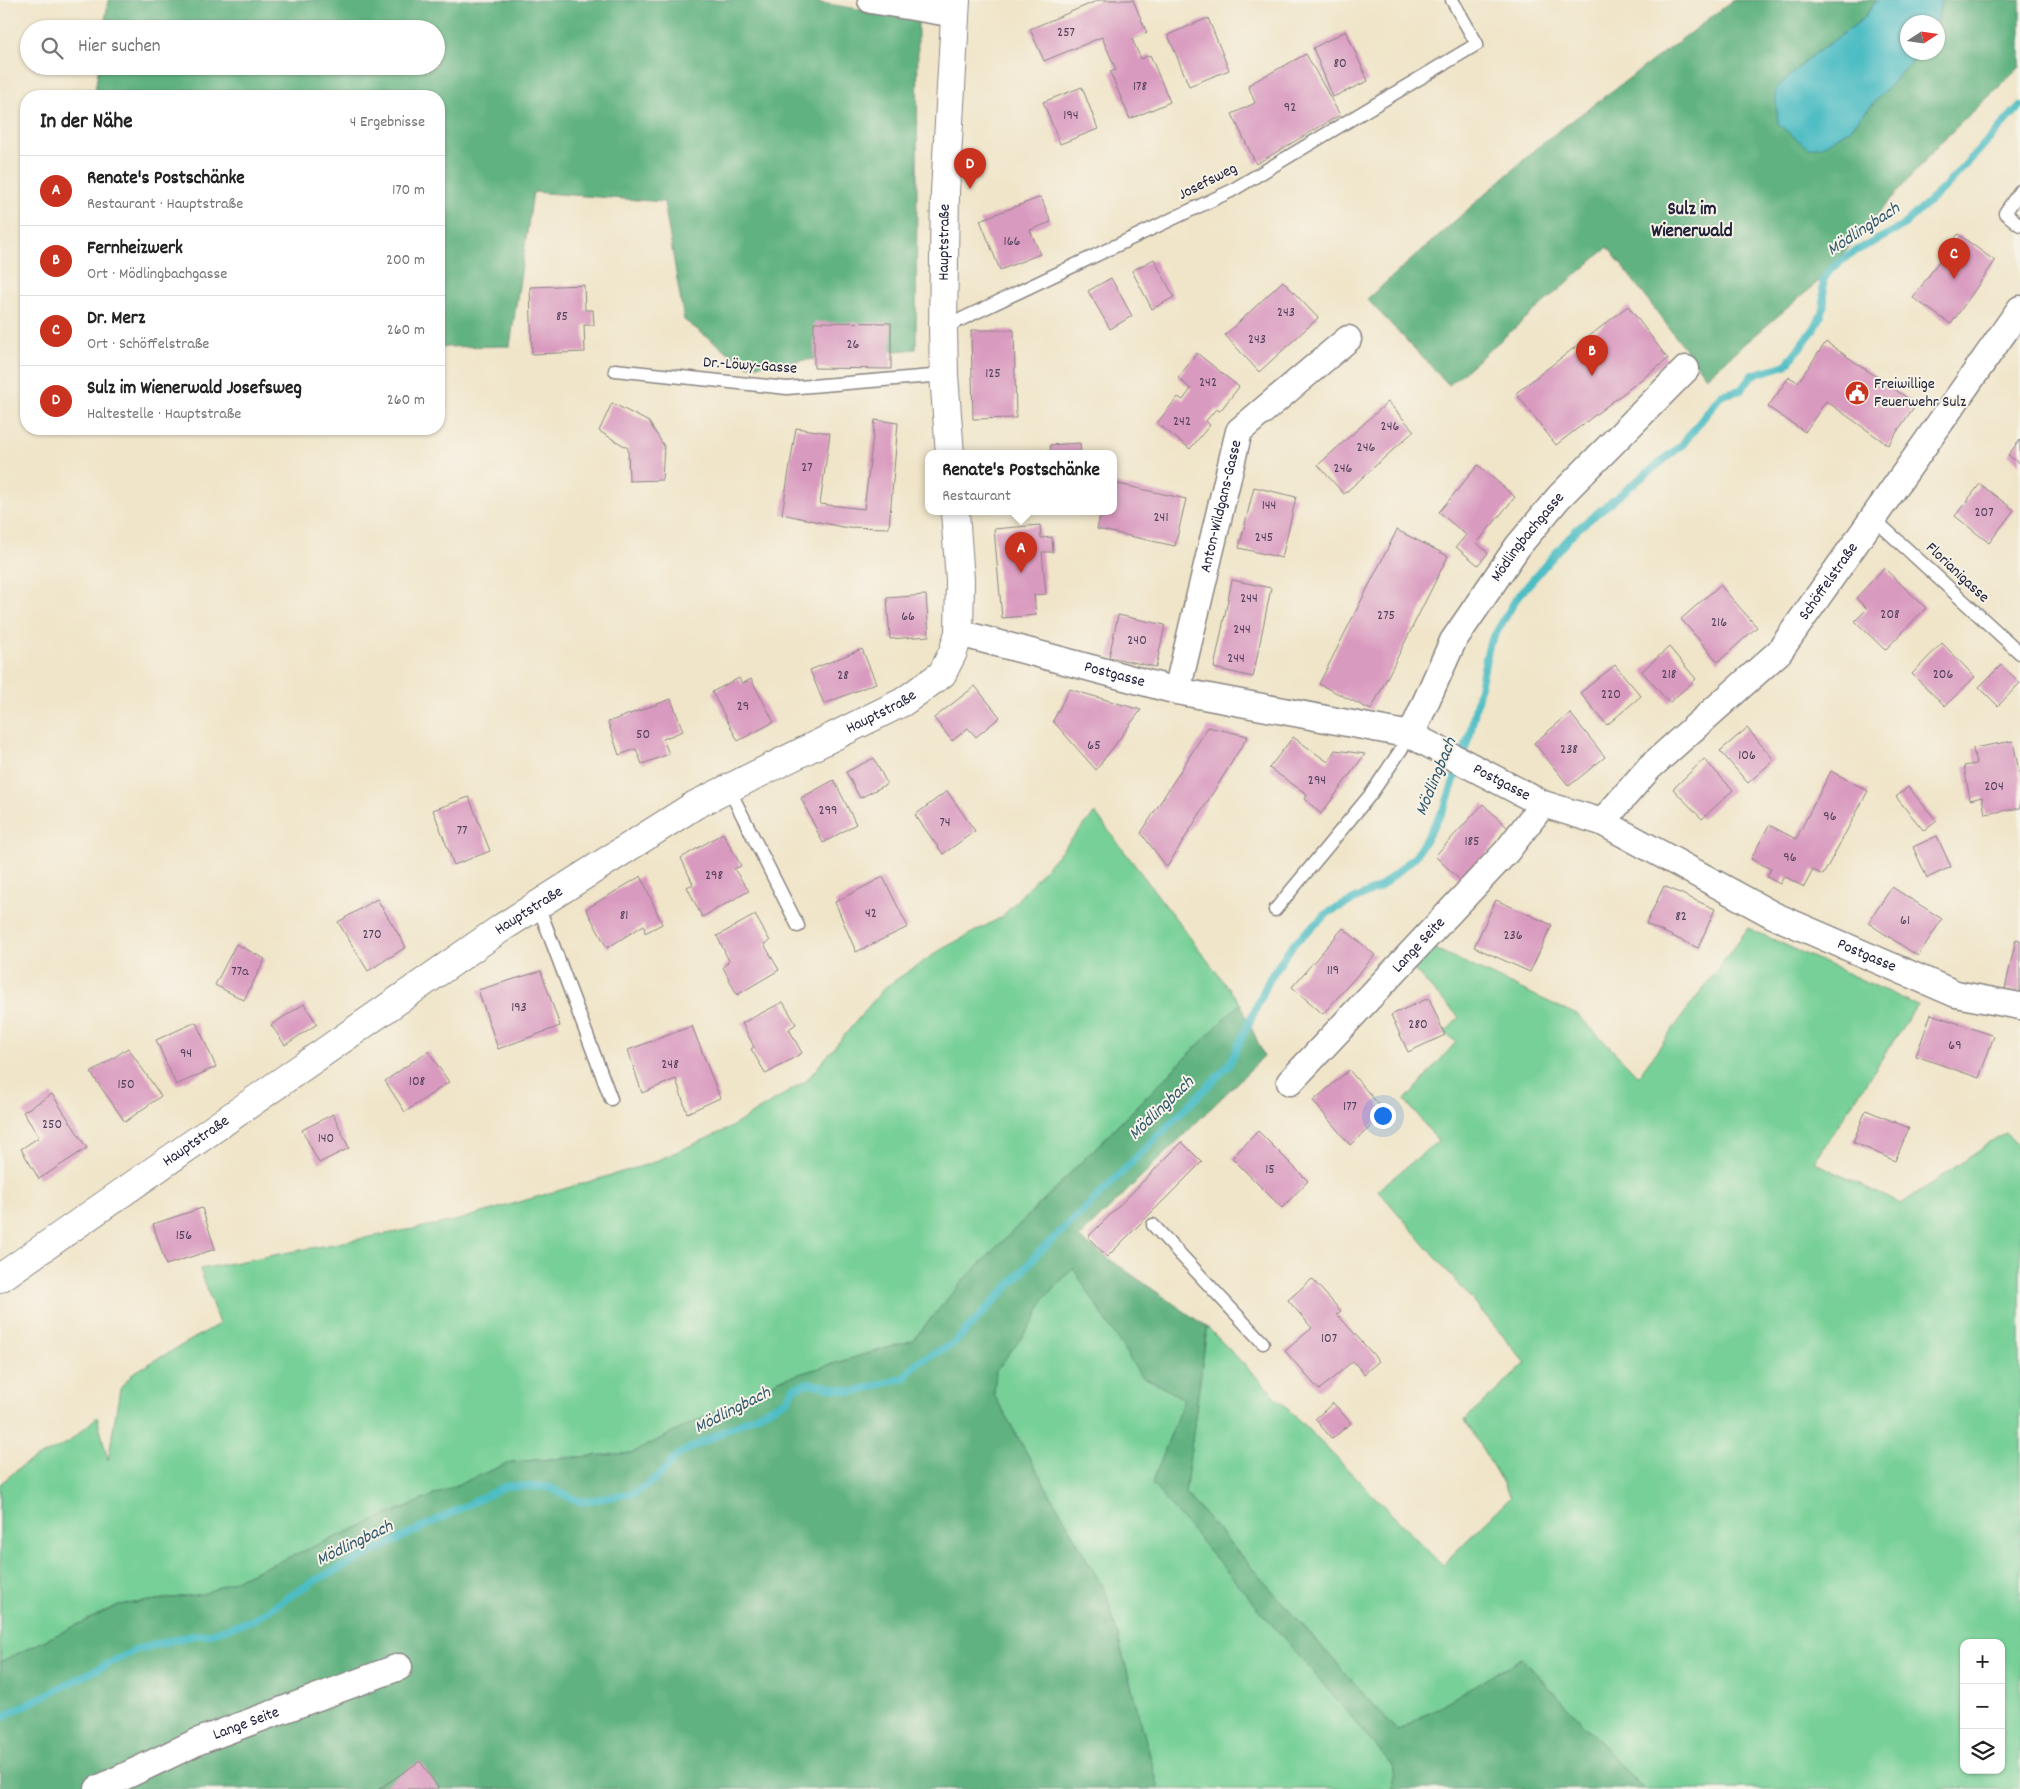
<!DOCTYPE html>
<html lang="de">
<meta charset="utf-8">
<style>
body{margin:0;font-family:Dekko,sans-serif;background:#f6f6f6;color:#222}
.controls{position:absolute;right:15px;bottom:15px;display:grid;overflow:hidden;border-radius:10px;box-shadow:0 1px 4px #0004}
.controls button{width:45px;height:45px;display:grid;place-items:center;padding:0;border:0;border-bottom:1px solid #e0e0e0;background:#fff;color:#222;font:25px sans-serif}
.compass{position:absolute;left:1900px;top:15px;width:45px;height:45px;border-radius:50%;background:#fff;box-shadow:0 1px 4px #0004;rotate:78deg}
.you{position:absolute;left:1382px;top:1115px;width:18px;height:18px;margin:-12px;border:4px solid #fff;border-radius:50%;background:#1a73e8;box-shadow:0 0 0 8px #1a73e833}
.badge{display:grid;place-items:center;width:32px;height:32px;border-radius:50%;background:#c8321e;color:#fff;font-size:16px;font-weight:700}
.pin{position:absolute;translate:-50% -41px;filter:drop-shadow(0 1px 2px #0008)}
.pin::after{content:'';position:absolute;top:26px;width:18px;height:15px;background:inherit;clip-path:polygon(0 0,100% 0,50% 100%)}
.popup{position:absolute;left:925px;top:450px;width:192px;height:65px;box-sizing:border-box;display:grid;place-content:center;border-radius:10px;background:#fff;filter:drop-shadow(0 1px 4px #0005);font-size:16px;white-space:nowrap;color:#767676}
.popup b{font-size:19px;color:#222}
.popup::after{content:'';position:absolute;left:50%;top:100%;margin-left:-10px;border:10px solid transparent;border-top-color:#fff}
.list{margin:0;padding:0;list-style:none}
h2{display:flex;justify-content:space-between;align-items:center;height:65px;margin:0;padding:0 20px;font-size:21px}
h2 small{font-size:16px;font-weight:400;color:#767676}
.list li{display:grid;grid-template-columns:32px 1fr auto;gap:15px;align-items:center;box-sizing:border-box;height:70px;padding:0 20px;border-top:1px solid #e0e0e0}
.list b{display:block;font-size:19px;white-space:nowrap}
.list p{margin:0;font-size:16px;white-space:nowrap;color:#767676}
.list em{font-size:16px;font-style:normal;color:#767676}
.icon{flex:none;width:28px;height:28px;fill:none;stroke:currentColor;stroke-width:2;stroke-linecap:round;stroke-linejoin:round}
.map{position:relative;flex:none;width:2020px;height:1789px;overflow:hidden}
.search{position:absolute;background:#fff;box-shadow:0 1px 4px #0004;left:20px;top:20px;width:425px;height:55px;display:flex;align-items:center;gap:12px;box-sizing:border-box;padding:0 18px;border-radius:28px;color:#767676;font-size:19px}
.panel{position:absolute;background:#fff;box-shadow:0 1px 4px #0004;left:20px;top:90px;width:425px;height:345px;border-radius:20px}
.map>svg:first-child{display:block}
.green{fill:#77d097;stroke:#4c7969;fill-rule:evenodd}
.forest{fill:#61b280;stroke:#426a5e}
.water{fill:#4ebdc4;stroke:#387080}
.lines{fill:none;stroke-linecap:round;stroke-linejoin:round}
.stream{stroke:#4ebdc4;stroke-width:8}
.building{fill:#d99abf}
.service-casing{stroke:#898482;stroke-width:15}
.minor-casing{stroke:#898482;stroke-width:29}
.secondary-casing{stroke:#898482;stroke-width:30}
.service{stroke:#fff;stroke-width:12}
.minor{stroke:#fff;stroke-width:26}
.secondary{stroke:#fff;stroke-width:28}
.labels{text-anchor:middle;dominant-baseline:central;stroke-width:4;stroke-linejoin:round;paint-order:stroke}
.number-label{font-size:14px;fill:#50405c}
.street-label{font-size:16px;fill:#22223b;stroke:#f7f3e8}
.poi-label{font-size:16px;fill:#22223b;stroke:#f7f3e8;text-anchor:start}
.water-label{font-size:18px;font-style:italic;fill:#31586b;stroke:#f7f3e8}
.quarter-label{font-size:19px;font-weight:bold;fill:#22223b;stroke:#f7f3e8}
</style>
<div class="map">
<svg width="2020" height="1789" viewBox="0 0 2020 1789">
<rect width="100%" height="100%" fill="#f7f3e8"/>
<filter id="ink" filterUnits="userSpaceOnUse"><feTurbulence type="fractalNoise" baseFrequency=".02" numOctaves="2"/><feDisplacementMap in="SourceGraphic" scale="10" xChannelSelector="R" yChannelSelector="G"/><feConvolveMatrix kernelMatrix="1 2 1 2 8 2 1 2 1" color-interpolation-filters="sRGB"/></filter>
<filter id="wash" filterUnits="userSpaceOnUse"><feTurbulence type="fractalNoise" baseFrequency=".0096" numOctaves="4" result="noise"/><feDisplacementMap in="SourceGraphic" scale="20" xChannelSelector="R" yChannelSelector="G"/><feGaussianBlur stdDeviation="1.12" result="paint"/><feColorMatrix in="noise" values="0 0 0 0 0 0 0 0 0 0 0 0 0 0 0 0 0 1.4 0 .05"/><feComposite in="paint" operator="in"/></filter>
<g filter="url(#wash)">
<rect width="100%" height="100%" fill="#f0e5c9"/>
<!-- green -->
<path class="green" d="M1095,813L1240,1003L961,1283L913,1340L779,1380L632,1453L511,1462L203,1594L119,1605L0,1662V1484L23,1465L69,1442L97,1417L108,1460L120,1389L133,1373L219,1324L200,1269L455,1221L649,1164L728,1129L806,1081L885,987L942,949L1002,917Z
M1748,928L1917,1005L1814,1162L1901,1204L2005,1133L2020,1147V1789H1643L1522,1658L1397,1731L1185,1493L1207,1327L1442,1565L1511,1497L1465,1420L1526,1363L1378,1190L1438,1141L1405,1100L1456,1042L1445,1033L1459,1017L1410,966L1431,947L1579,1016L1638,1076ZM1964,1643H2001V1770H1964Z
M1073,1267L1140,1375L1185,1399L1153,1484L1394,1767L1392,1789H1159L1106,1593L994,1395L995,1371L1035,1320L1043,1300Z"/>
<!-- forest -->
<path class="forest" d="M108,0H801L918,18L916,349L747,366L684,320L664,202L533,192L510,346L439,347V96H94L99,66H436V29H104Z
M1734,0H1877L1863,19L1808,59L1775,90L1850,129L1919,53L1938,52L1937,22L1941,0H2020V67L1943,140L1818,282L1706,377L1608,247L1449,385L1367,299L1545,141Z
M1240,1003L1264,1056L1079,1238L1207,1327L1185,1493L1397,1731L1522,1658L1643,1789H1392L1394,1767L1152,1484L1184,1399L1140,1375L1073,1268L1043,1300L1035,1320L996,1371L994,1395L1106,1593L1159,1789H0V1662L119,1605L203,1594L511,1462L632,1453L779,1380L913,1340L961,1283Z"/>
<!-- water -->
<path class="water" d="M1877,0H1941L1937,22H1908V52L1919,53L1850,129L1823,146L1808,148L1778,124L1775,90L1808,59L1863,19Z"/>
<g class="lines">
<!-- stream -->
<path class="stream" d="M0,1718L138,1649L191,1636L210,1634L253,1620L314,1581L506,1486L548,1487L581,1502L635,1493L658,1477L679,1454L787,1400L794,1388L808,1383L853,1392L904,1378L917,1363L953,1344L1023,1271L1037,1254L1078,1216L1229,1065L1270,978L1294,943L1329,912L1380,887L1415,857L1445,807L1470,734L1489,645L1516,599L1575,531L1682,445L1721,395L1741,390L1752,375L1786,365L1814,329L1820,318L1824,305L1823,280L1830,270L1850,254L1900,228L1943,189L2020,106"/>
</g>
<g id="blocks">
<!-- building -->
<path class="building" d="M1099,0H1133L1147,33L1132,39L1141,59L1150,55L1170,102L1130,119L1110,72L1116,70L1102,37L1044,61L1030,29Z
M1208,18L1229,70L1189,86L1168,35Z
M1346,31L1368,81L1333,97L1313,48Z
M1306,54L1340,115L1256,164L1232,114L1255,103L1248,85Z
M1082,87L1098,129L1060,144L1043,102Z
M1041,197L1051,222L1030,230L1040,254L1000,270L980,220Z
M1958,234L1995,261L1951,324L1913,298Z
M1154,259L1174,297L1152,309L1132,271Z
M1111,278L1132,316L1110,329L1088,291Z
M1283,281L1318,318L1259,372L1225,335Z
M584,285L585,310H593L594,325H584L585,352L532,354L530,287Z
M1628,306L1668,359L1556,445L1516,393Z
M814,322L891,323V369L814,368Z
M971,330H1014L1016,418L973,419Z
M1826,342L1916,404L1888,445L1826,401L1805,432L1768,407L1789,377L1798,382Z
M1197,353L1239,387L1220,411L1216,409L1206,421L1210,425L1190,449L1157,423L1178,397L1183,400L1191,389L1178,378Z
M1388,402L1414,431L1344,494L1318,465Z
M612,403L649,422L664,446L662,480L629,481L628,448L599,431Z
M875,420L898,423L889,528L842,527L782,514L796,428L830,433L820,504L864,509Z
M2020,440V464L2008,455Z
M1080,443L1081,454H1051L1050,445Z
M1478,465L1515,497L1477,543L1488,553L1478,565L1456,547L1466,535L1439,512Z
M1114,483L1186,499L1175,546L1097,529L1101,512H1114Z
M1980,484L2014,510L1989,543L1955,516Z
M1254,487L1296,497L1282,558L1239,548Z
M1040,525L1041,538L1052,537L1053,552H1042L1046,594L1034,595L1036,615L1002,618L994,529Z
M1397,530L1448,556L1371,710L1319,684Z
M1884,568L1926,608L1885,650L1855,621L1867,609L1856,598Z
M1232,580L1271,588L1253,677L1214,668Z
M1720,585L1757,627L1718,662L1681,619Z
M926,595L929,636L890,639L887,598Z
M1118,615L1165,625L1156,667L1109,657Z
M1942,643L1975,677L1945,706L1912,674Z
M1669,647L1696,679L1669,703L1642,671Z
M862,649L876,683L824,704L810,670Z
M1615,665L1641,696L1607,725L1580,693Z
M2001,665L2020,683L1998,706L1979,687Z
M739,678L742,684L751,679L774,722L738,741L712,692Z
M975,686L1000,717L976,737L968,728L952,741L934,718Z
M1069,689L1141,710L1096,770L1053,721Z
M671,699L683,731L663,739L669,754L642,764L636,749L619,755L608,722Z
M1570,713L1605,757L1569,786L1534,743Z
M1208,727L1248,736L1167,867L1141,833Z
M1747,728L1774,760L1748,783L1720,751Z
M1293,737L1328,762L1335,750L1365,754L1321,814L1305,799L1307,794L1269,768Z
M2013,741L2020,777V808L1985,814L1982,797L1970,800L1964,766L1976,764L1973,748Z
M874,758L887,784L860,798L846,772Z
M1704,759L1733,790L1702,819L1673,789Z
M1831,771L1868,791L1823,875L1813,870L1804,887L1784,876L1780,884L1767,877L1771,869L1751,859L1769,825L1796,839Z
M834,780L856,824L823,843L801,798Z
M1908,787L1937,821L1924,831L1896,797Z
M947,791L975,831L943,854L915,815Z
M469,797L490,851L454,865L433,810Z
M1483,804L1509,829L1461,881L1435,856Z
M723,833L741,866L734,869L749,891L702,917L687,887L693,884L681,858Z
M1937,836L1951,867L1927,878L1913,847Z
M641,876L662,924L645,933L644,925L607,948L586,909Z
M883,877L908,927L856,952L835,902Z
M1664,886L1715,909L1698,948L1646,924Z
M1892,887L1942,919L1918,956L1868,923Z
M377,899L406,947L368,971L338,922Z
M1496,900L1552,925L1530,972L1474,947Z
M755,915L770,941L764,944L779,970L737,995L723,967L729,961L717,936Z
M1343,928L1375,955L1323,1014L1292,987Z
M2016,939L2020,940V992L2005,989Z
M236,944L265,959L244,1000L215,985Z
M541,971L560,1026L498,1049L478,990Z
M1429,998L1445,1035L1408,1052L1391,1015Z
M783,1002L796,1024L789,1029L802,1053L766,1074L751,1049L754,1047L742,1023Z
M304,1004L317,1024L285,1045L271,1025Z
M1931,1014L1994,1036L1979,1078L1916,1056Z
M196,1022L216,1067L176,1085L156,1040Z
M692,1026L720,1098L687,1113L676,1079L642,1093L628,1050Z
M128,1048L161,1096L125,1122L91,1073Z
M428,1051L449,1082L405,1112L385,1081Z
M1349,1070L1386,1113L1350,1145L1313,1101Z
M52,1094L87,1148L39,1179L21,1149L39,1137L23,1112Z
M1866,1110L1909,1128L1895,1161L1853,1142Z
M333,1114L349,1148L319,1163L302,1130Z
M1258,1131L1308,1181L1282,1208L1232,1158Z
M1182,1142L1202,1162L1107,1257L1088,1237Z
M202,1208L215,1249L166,1265L153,1224Z
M1312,1279L1341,1311L1337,1314L1379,1361L1364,1374L1353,1361L1319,1390L1285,1351L1312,1328L1288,1300Z
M1333,1403L1351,1423L1332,1439L1315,1419Z
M420,1761L439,1789H379Z"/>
</g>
</g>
<g filter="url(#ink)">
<use href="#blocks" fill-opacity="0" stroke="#898482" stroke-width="1"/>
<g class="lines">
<defs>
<path id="service" d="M2020,191L2005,213L2020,225
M943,328L1231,191L1477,44L1452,0
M615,370L787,388L944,375
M1873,518L2020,653
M728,787L798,926
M538,905L611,1099
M1275,910L1371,794L1411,735
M1153,1225L1263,1343"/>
<g id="minor">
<path d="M871,0L955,14"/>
<path id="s1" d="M959,633L1177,691L1411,735L1543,804L1602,822L1773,915L1956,994L2020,1006"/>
<path id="s2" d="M1177,691L1239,431L1348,339"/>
<path id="s3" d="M1411,735L1453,641L1518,546L1559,497L1686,369"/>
<path id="s4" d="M1602,822L1649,768L1779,652L2020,309"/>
<path id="s5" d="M1290,1082L1507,851L1543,804"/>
<path id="s6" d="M98,1789L199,1741L399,1667"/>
</g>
<g id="secondary">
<path id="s7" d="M950,454L944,375L943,328L945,192L956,0"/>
<path id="s8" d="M0,1278L503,927L695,805L903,702L942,674L953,652L959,633L960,580L955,512"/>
</g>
</defs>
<!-- service casing -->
<use href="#service" class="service-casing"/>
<!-- minor casing -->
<use href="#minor" class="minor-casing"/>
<!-- secondary casing -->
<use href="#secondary" class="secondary-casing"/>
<!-- service -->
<use href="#service" class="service"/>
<!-- minor -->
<use href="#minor" class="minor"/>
<!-- secondary -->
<use href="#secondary" class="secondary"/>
</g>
</g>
<!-- icons -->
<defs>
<symbol id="civic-disc" viewBox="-11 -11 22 22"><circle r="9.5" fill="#c8321e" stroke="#f7f3e8"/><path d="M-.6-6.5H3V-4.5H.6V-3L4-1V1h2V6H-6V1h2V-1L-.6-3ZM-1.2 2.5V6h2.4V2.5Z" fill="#fff"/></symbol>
</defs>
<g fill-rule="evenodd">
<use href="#civic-disc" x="1843" y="379" width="28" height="28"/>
</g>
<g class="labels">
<!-- number labels -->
<g class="number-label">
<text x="1066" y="33">257</text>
<text x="1340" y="64">80</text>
<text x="1140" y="87">178</text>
<text x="1290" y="108">92</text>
<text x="1071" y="116">194</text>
<text x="1012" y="242">166</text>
<text x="1286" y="313">243</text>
<text x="562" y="317">85</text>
<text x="1257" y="340">243</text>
<text x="853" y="345">26</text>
<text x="993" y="374">125</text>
<text x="1208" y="383">242</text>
<text x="1182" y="422">242</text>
<text x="1390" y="427">246</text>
<text x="1366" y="448">246</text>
<text x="807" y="468">27</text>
<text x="1343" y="469">246</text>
<text x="1269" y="506">144</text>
<text x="1984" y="513">207</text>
<text x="1161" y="518">241</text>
<text x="1264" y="538">245</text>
<text x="1249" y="599">244</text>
<text x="1890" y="615">208</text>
<text x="1386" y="616">275</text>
<text x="908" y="617">66</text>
<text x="1719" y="623">216</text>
<text x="1242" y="630">244</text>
<text x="1137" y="641">240</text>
<text x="1236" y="659">244</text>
<text x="1669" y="675">218</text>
<text x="1943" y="675">206</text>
<text x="843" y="676">28</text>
<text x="1611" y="695">220</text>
<text x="743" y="707">29</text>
<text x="643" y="735">50</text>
<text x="1094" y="746">65</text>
<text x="1569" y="750">238</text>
<text x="1747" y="756">106</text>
<text x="1317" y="781">294</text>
<text x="1994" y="787">204</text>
<text x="828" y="811">299</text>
<text x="1830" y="817">96</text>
<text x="945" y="823">74</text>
<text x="462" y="831">77</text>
<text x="1472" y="842">185</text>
<text x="1790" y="858">96</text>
<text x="714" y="876">298</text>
<text x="871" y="914">42</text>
<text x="624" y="916">81</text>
<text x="1681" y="917">82</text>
<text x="1905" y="921">61</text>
<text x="372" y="935">270</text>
<text x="1513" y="936">236</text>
<text x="1333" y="971">119</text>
<text x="240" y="972">77a</text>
<text x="519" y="1008">193</text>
<text x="1418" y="1025">280</text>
<text x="1955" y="1046">69</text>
<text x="186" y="1054">94</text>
<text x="670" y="1065">248</text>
<text x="417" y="1082">108</text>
<text x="126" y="1085">150</text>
<text x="1350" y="1107">177</text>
<text x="52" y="1125">250</text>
<text x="326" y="1139">140</text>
<text x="1270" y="1170">15</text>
<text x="184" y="1236">156</text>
<text x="1329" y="1339">107</text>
</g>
<!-- street labels -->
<g class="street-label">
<text transform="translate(1208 182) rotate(-27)">Josefsweg</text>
<text stroke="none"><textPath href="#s7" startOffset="212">Hauptstraße</textPath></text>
<text transform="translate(750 366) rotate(4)">Dr.-Löwy-Gasse</text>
<text stroke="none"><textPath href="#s2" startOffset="190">Anton-Wildgans-Gasse</textPath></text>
<text stroke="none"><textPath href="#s3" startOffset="231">Mödlingbachgasse</textPath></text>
<text transform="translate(1957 573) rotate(43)">Florianigasse</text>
<text stroke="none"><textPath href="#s4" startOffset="332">Schöffelstraße</textPath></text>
<text stroke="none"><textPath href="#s1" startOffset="161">Postgasse</textPath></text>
<text stroke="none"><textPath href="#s8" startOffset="1049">Hauptstraße</textPath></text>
<text stroke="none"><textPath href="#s1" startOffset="566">Postgasse</textPath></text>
<text stroke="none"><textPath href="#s8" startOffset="644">Hauptstraße</textPath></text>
<text stroke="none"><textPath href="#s5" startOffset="188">Lange Seite</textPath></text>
<text stroke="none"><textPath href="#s1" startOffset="971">Postgasse</textPath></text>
<text stroke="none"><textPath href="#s8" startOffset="239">Hauptstraße</textPath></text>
<text stroke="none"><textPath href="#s6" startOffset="162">Lange Seite</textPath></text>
</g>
<!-- poi labels -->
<g class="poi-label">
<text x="1874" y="384">Freiwillige<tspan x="1874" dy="18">Feuerwehr Sulz</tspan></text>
</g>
<!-- water labels -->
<g class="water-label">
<text transform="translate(1864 230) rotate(-33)">Mödlingbach</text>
<text transform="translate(1437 777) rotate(-68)">Mödlingbach</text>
<text transform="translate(1162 1109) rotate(-44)">Mödlingbach</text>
<text transform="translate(733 1411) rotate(-27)">Mödlingbach</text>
<text transform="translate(355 1544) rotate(-26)">Mödlingbach</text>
</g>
<!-- quarter labels -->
<g class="quarter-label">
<text x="1692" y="210">Sulz im<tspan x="1692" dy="22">Wienerwald</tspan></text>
</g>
</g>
</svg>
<div class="controls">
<button>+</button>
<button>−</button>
<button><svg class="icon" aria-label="layers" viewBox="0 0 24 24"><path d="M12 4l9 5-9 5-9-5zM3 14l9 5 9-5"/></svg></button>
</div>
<svg class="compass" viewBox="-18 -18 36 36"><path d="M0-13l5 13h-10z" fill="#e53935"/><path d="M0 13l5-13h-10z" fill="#767676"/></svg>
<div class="you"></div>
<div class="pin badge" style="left:1021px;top:573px">A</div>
<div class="popup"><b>Renate's Postschänke</b>Restaurant</div>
<div class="pin badge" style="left:1592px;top:376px">B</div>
<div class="pin badge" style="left:1954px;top:279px">C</div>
<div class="pin badge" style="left:970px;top:189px">D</div>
<div class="search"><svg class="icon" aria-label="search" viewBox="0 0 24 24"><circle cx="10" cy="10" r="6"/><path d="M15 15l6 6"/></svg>Hier suchen</div>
<section class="panel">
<h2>In der Nähe<small>4 Ergebnisse</small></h2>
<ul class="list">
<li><span class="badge">A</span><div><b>Renate's Postschänke</b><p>Restaurant · Hauptstraße</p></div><em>170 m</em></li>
<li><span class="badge">B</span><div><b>Fernheizwerk</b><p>Ort · Mödlingbachgasse</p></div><em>200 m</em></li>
<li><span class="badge">C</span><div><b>Dr. Merz</b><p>Ort · Schöffelstraße</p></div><em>260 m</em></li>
<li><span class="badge">D</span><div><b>Sulz im Wienerwald Josefsweg</b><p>Haltestelle · Hauptstraße</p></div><em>260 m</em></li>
</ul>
</section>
</div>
